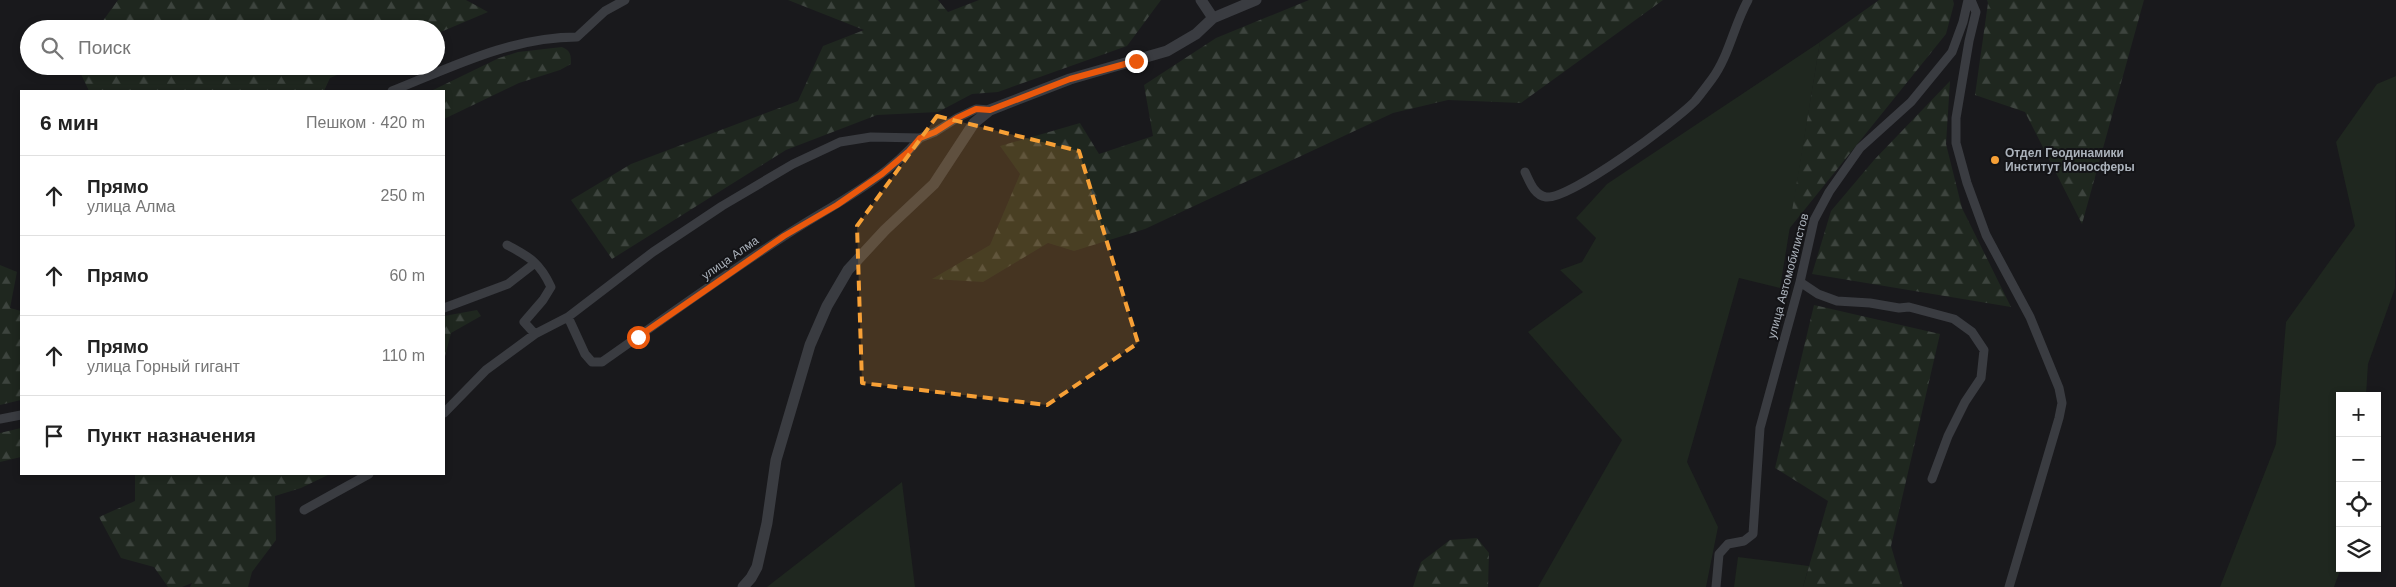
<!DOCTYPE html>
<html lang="ru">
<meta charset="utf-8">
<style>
body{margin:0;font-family:Arial,sans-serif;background:#f2f2f2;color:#222}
.controls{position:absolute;right:15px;bottom:15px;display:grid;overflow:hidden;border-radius:0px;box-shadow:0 2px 8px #0003}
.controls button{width:45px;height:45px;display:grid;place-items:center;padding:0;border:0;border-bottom:1px solid #e0e0e0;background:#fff;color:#222;font:25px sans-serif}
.stop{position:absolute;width:15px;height:15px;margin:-11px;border:4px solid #ea580c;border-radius:50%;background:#fff}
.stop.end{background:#ea580c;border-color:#fff;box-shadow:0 1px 5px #0008}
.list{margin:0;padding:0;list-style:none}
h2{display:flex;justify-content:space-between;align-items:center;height:65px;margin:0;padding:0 20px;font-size:21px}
h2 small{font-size:16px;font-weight:400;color:#767676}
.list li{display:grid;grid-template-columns:32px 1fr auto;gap:15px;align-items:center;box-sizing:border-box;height:80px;padding:0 20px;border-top:1px solid #e0e0e0}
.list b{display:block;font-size:19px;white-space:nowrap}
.list p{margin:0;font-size:16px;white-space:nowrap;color:#767676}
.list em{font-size:16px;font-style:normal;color:#767676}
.icon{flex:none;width:28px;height:28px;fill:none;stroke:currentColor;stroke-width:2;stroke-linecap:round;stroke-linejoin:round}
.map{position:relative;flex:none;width:2396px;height:587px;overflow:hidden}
.search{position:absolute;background:#fff;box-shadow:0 2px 8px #0003;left:20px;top:20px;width:425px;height:55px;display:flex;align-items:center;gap:12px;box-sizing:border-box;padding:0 18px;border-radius:28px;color:#767676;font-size:19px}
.panel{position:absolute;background:#fff;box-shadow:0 2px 8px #0003;left:20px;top:90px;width:425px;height:385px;border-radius:0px}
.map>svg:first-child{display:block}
.grass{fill:#1f271f}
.forest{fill:url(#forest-firs)}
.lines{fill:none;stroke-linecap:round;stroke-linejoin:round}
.minor{stroke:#3a3c41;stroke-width:9}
.tertiary{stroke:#3a3c41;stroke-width:11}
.route{stroke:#ea580c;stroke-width:6}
.marked{fill:#f7a036;fill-opacity:0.2;stroke:#f7a036;stroke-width:4;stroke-dasharray:10 6;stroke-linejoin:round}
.poi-dot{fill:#f7a036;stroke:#141417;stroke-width:2}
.labels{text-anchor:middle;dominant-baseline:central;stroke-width:4;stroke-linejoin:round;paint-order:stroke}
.poi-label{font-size:12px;font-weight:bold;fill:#abb2bb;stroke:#141417;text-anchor:start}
.street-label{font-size:12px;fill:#abb2bb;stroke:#141417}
</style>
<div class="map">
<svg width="2396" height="587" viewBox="0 0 2396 587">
<defs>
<pattern id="forest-firs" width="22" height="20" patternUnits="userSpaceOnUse" patternTransform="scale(1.25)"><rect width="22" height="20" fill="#1f271f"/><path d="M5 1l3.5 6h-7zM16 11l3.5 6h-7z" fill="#3d443e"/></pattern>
</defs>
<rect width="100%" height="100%" fill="#19191c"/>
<!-- grass -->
<path class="grass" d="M1820,42L1780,288L1739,278L1687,462L1718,527L1706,587H1538L1622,440L1528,332L1583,292L1560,270L1582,262L1596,238L1576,218L1607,184Z
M2396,76L2395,288L2368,364L2366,396H2340L2341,568L2334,587H2220L2276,444L2286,322L2355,226L2336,142L2377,84Z
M902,482L915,587H767Z
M1738,557L1809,566L1803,587H1734Z"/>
<!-- forest -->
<path class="forest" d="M118,0H466L488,12L436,34V29H97Z
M788,0H938L948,12L979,0H1161L1127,46L998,92L972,94L938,112L877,115L786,150L612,259L571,200L631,164L798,101L823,46L864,30Z
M1309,0H1663L1521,103L1448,100L1393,113L1145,229L1074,251L1048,243L983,282L932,279L990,245L1020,174L1000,146L1080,123L1099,154L1153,136L1144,85L1216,38Z
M1879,0H1953L1954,4L1946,34L1789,229L1820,42Z
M1987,0H2144L2082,224L2025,112L1975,95L1988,3Z
M562,47C571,51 571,55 571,64L560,70L519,83L444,119V91H431L499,58L518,52Z
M82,66H358L330,78L324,91H89L80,72Z
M1950,81L1946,144L1962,208L2011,307L1812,274L1831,211L1874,160Z
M0,265L17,272L10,308L21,311V400L0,405Z
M1814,305L1940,334L1891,546L1903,587H1803L1828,501L1775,468Z
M477,310L481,316L451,333L444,360V316Z
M21,428V457L0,462V433Z
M135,474H330L301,488L275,496L276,540L252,572L248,587H190L192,583L182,587H168L154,567L121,558L99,517L135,501Z
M1477,538L1489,553L1488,587H1413L1421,562L1450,540Z"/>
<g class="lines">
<!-- minor -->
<path class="minor" d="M1971,0L1976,12L1969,41L1956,118V143L1967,183L1986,235L2030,317L2059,388L2062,403L2059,418L2009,587
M392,91C452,67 511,37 577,37L605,11L625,0
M1525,172C1530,182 1534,195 1546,197C1570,200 1677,120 1695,101C1701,94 1706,87 1712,79C1729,56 1734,25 1748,0
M507,245C530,257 540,263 551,287L543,300L524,322L535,334
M1800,282L1818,294L1837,301L1870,303L1899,308L1909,307L1954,319L1972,332L1984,350L1981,378L1965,402L1948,436L1932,479
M444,308L508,284L535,263
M568,317L585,354L592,362H602C662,320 721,277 783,237C830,206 883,182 920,138
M444,413L486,370L535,334L568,317L653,252L722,206L793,164L840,142L871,137L920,138L935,132L957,118L976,109L990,110
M0,419L21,415
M304,510L369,474
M1716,587L1719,554L1728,544L1744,541L1753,534L1760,428L1800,282L1814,220L1829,192L1860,148L1911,102L1952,52L1963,22L1968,0"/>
<!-- tertiary -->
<path class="tertiary" d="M1201,0L1213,18
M743,587L751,578L757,567L767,523L776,460L810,345L827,306L848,270L885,230L934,184L974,123L990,110L1070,79L1167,51L1196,34L1213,18L1256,0"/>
</g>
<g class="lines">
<!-- route -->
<path class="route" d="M638,337L784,236L837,205L882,174L909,151L920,138L935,132L957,118L976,109L990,110L1070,79L1136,61"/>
</g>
<!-- marked area -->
<path class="marked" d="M937,116L1079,151L1138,343L1047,405L862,383L857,226Z"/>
<!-- markers -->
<circle class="poi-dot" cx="1995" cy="160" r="5"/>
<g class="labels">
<!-- poi labels -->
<g class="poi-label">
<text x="2005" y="153">Отдел Геодинамики<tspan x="2005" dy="14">Институт Ионосферы</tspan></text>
</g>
<!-- street labels -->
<g class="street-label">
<text transform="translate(730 258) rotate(-35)">улица Алма</text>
<text transform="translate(1788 276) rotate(-75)">улица Автомобилистов</text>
</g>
</g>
</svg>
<div class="controls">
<button>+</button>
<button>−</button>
<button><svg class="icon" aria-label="locate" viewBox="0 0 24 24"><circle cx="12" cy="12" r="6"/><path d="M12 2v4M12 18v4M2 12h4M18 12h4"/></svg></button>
<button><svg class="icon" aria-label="layers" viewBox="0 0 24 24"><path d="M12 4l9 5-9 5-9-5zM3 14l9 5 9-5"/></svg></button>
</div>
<div class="stop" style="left:638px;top:337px"></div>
<div class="stop end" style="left:1136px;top:61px"></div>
<div class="search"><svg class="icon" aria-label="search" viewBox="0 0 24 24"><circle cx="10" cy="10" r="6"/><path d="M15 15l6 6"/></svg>Поиск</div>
<section class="panel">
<h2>6 мин<small>Пешком · 420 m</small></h2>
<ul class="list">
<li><svg class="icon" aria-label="ahead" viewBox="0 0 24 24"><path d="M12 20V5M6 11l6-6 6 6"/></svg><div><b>Прямо</b><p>улица Алма</p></div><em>250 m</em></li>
<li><svg class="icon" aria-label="ahead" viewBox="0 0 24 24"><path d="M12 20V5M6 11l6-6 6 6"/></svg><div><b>Прямо</b></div><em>60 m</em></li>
<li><svg class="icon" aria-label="ahead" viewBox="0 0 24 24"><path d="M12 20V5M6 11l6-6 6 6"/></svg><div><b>Прямо</b><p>улица Горный гигант</p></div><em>110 m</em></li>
<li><svg class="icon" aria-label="arrive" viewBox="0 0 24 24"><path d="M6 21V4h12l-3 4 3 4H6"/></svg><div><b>Пункт назначения</b></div></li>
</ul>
</section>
</div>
